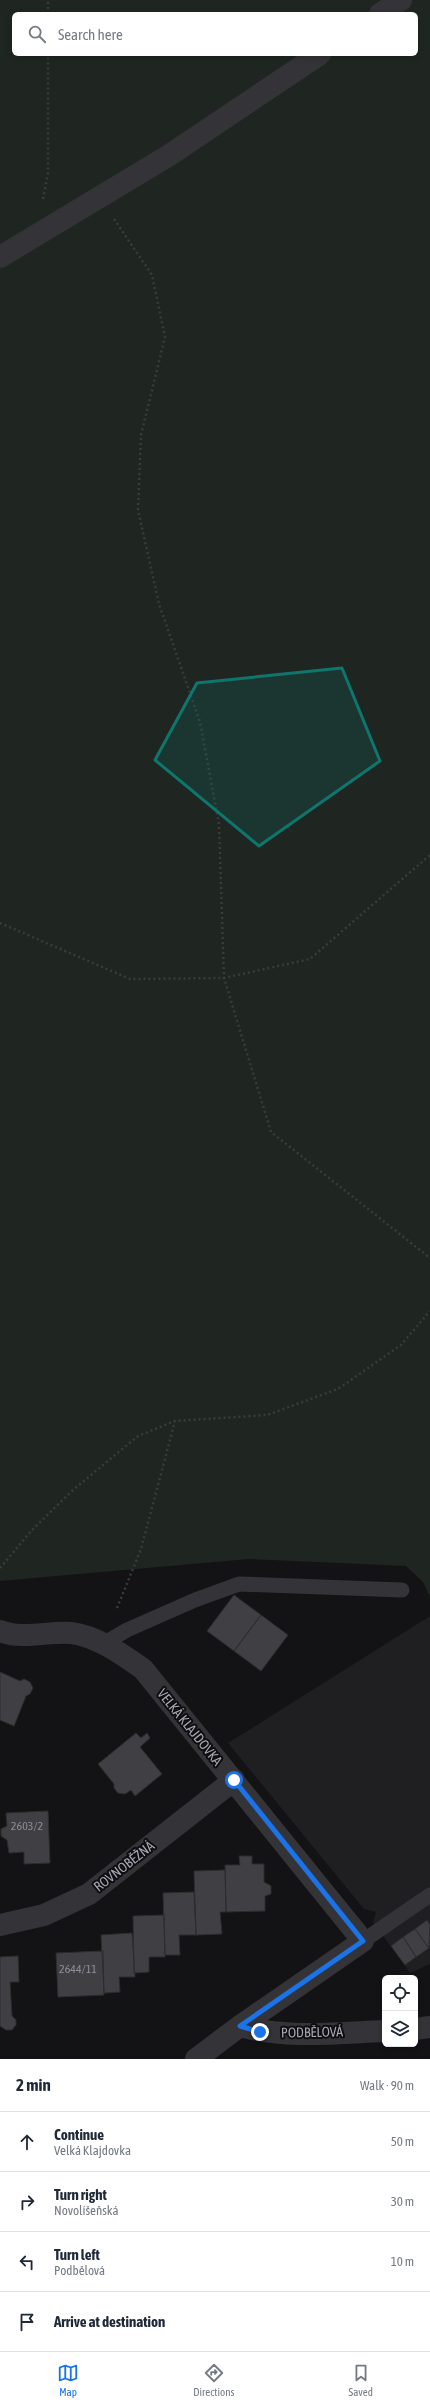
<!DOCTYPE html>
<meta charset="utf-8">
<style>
body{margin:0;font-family:"Asap Condensed",sans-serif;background:#f6f6f7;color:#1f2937}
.controls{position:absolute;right:12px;bottom:12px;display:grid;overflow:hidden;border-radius:6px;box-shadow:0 2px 6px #0003}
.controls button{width:36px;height:36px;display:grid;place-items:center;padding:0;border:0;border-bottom:1px solid #e0e1e3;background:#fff;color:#1f2937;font:20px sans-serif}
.stop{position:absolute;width:12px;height:12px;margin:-9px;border:3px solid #1a73e8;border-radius:50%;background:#fff}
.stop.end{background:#1a73e8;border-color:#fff;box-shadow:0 1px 4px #0008}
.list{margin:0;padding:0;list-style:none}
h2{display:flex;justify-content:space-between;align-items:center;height:52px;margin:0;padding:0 16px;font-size:17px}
h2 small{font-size:13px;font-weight:400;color:#747a83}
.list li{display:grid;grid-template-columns:26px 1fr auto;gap:12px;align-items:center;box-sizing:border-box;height:60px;padding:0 16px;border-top:1px solid #e0e1e3}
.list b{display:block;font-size:15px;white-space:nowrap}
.list p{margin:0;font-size:13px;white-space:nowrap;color:#747a83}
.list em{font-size:13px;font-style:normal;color:#747a83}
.icon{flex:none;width:22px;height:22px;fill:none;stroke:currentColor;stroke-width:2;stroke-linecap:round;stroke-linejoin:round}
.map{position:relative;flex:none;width:430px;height:2059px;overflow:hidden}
.search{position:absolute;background:#fff;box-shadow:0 2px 6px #0003;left:12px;right:12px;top:12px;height:44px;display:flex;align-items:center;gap:10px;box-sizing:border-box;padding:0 14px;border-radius:6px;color:#747a83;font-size:15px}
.sheet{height:292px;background:#fff}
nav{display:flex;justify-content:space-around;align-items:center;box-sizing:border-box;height:56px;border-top:1px solid #e0e1e3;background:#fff;font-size:11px;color:#747a83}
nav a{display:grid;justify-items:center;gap:2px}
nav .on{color:#1a73e8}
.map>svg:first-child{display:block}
.built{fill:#1f1f21}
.green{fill:#1f2621;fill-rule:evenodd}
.building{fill:#404044;stroke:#2d2d30}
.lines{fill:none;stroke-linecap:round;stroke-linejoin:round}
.path{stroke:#3a3a3f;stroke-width:2.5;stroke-dasharray:2 3;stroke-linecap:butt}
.service{stroke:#343438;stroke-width:15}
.minor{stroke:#343438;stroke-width:22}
.route{stroke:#1a73e8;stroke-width:5}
.marked{fill:#0f766e;fill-opacity:0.2;stroke:#0f766e;stroke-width:3;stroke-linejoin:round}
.labels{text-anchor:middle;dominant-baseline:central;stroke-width:4;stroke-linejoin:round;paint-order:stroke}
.number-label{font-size:12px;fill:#8c8d97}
.street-label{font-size:14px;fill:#a6a7b3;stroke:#0e0d0f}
</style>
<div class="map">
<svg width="430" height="2059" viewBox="0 0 430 2059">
<rect width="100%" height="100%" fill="#131214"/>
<!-- built -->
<path class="built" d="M430,1616V1964L410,1973L373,1922L376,1912L364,1909L228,1743Z"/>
<!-- green -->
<path class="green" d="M0,0H430V1597L423,1582L406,1566L249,1559L0,1581ZM14,14H416V54H14Z"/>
<!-- building -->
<path class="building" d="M234,1595L261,1615L234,1651L207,1631Z
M261,1615L288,1635L261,1671L234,1651Z
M0,1672L20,1681L24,1679L30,1682L33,1688L30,1694L26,1696L14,1726L0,1720Z
M136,1733L141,1738L147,1733L150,1738L140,1747L162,1774L135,1796L131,1790L125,1794L118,1793L114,1788V1784L98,1764Z
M48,1811L50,1863L24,1864V1852L9,1853L7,1840L1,1836V1829L7,1826L6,1813Z
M239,1856H252V1864H264V1882L271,1886V1894L265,1896V1911L226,1912L225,1865H240Z
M225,1870L226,1912H220L222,1934L196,1935L194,1871Z
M194,1892L196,1935H179L180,1955H165L163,1893Z
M164,1915L165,1957H149V1972L134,1973L133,1916Z
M427,1920L430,1925L429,1948L415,1929Z
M415,1929L429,1948L416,1957L403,1937Z
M132,1933L135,1977H119L120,1992L104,1993L101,1935Z
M403,1937L416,1957L405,1965L391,1946Z
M103,1951L104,1995L58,1997L56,1953Z
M18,1956L19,1982H10L12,2016L16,2020V2025L12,2030H6L0,2026V1957Z"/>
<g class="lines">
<!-- path -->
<path class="path" d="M48,14V0
M43,199L48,173V54
M114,219L152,275L165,337L141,435L138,510L159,604L200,722L219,824L224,978L271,1132L430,1258
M0,923L130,979L224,978L310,959L430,855
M0,1568L32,1530L73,1490L138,1436L175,1421L267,1415L338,1389L401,1345L430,1311
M117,1608L141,1549L175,1421"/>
<!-- service -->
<path class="service" d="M103,1644L127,1630L195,1600L239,1584L402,1590
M363,1941L430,1895"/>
<!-- minor -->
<path class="minor" d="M380,14L401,0
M0,257L168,156L320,54
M0,1631C23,1640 48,1631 71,1633C97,1636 123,1655 143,1669L363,1941L240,2026L196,2059
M0,1925L44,1915L89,1894L234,1780
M240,2026C286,2039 337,2033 385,2031
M415,2029L430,2027"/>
</g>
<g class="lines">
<!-- route -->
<path class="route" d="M234,1780L363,1941L240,2026L260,2032"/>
</g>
<!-- marked area -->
<path class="marked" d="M342,668L380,761L259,846L155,760L197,683Z"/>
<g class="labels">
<!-- number labels -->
<g class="number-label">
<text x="27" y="1826">2603/2</text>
<text x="78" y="1969">2644/11</text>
</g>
<!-- street labels -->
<g class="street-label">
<text transform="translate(190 1727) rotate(51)">VELKÁ KLAJDOVKA</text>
<text transform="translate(124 1866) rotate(-38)">ROVNOBĚŽNÁ</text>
<text transform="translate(312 2032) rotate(-1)">PODBĚLOVÁ</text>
</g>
</g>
</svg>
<div class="controls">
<button><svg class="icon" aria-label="locate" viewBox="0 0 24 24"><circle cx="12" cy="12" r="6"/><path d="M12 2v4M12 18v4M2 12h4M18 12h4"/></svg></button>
<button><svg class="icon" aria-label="layers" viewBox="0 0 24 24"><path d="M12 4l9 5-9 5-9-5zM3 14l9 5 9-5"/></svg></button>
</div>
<div class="stop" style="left:234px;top:1780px"></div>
<div class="stop end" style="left:260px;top:2032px"></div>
<div class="search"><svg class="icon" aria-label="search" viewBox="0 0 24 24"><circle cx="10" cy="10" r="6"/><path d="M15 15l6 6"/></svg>Search here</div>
</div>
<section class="sheet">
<h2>2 min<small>Walk · 90 m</small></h2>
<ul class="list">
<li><svg class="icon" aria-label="ahead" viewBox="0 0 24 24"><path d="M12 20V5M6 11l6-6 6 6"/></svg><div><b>Continue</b><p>Velká Klajdovka</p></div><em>50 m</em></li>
<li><svg class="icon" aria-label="right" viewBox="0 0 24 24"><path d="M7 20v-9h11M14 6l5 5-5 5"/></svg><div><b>Turn right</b><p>Novolíšeňská</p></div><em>30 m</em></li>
<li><svg class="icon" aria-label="left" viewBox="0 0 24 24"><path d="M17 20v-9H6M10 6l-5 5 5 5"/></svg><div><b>Turn left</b><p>Podbělová</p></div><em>10 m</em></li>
<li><svg class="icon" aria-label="arrive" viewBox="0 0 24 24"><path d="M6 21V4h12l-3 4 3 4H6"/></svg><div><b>Arrive at destination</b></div></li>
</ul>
</section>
<nav>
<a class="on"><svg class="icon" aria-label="map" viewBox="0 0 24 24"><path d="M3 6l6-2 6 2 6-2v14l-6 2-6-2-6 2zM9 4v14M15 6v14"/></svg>Map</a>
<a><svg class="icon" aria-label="directions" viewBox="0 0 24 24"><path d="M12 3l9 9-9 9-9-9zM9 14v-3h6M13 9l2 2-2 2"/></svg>Directions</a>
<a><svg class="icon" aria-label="saved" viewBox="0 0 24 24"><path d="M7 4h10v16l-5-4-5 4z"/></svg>Saved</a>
</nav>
